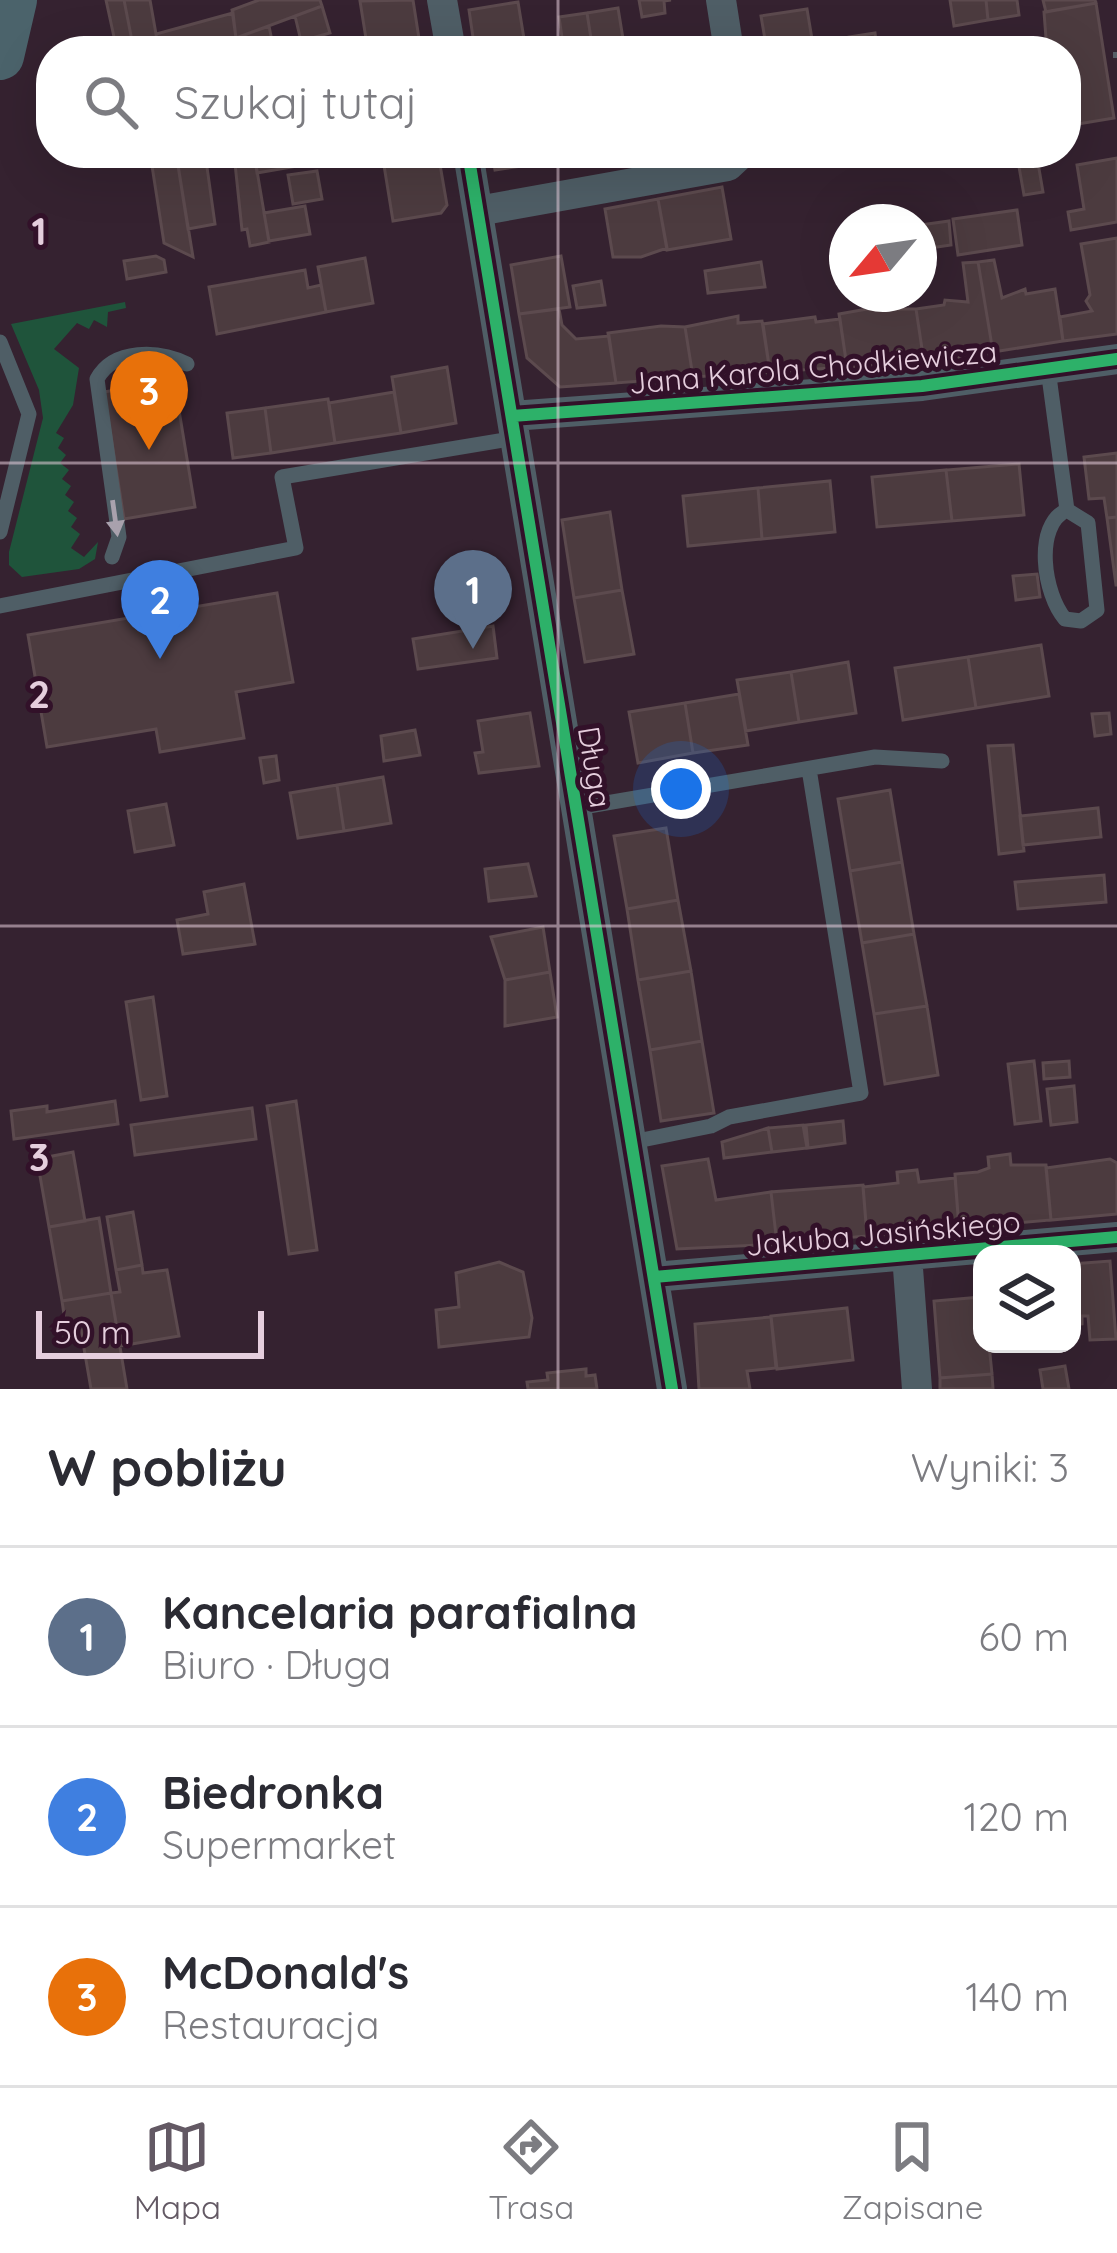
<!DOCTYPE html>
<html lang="pl">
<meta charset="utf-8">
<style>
body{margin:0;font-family:Quicksand,sans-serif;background:#f2f2f3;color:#2b2b33}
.controls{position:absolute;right:36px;bottom:36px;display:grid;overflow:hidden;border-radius:24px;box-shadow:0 12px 48px #0002}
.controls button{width:108px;height:108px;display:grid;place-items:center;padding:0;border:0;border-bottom:3px solid #e1e1e2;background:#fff;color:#2b2b33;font:60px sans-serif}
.compass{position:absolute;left:829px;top:204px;width:108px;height:108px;border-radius:50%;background:#fff;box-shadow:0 12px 48px #0002;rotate:241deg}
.scale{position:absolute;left:36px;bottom:30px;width:228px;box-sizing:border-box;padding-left:12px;border:6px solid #e5cedd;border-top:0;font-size:33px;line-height:42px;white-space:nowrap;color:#e5cedd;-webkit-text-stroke:9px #321129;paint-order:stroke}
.you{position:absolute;left:681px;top:789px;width:42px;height:42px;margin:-30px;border:9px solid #fff;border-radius:50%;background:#1a73e8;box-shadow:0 0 0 18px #1a73e833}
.badge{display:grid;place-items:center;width:78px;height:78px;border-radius:50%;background:#635964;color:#fff;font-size:39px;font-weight:700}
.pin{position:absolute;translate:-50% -99px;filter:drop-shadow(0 3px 6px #0008)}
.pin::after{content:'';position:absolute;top:63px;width:42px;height:36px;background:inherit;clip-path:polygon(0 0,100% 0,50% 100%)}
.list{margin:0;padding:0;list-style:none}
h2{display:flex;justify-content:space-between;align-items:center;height:156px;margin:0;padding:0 48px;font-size:51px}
h2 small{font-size:39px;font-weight:400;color:#7c7c81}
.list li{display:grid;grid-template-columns:78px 1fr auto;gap:36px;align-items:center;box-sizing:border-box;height:180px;padding:0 48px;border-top:3px solid #e1e1e2}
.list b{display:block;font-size:45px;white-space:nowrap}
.list p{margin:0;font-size:39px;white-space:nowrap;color:#7c7c81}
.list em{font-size:39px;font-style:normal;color:#7c7c81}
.icon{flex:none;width:66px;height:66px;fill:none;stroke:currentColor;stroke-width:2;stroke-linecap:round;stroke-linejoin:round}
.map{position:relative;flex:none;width:1117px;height:1389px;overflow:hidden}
.search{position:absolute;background:#fff;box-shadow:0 12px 48px #0002;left:36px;right:36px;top:36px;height:132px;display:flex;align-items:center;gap:30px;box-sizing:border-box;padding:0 42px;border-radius:48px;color:#7c7c81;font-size:45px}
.sheet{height:696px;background:#fff}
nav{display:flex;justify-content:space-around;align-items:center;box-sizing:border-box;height:168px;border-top:3px solid #e1e1e2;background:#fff;font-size:33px;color:#7c7c81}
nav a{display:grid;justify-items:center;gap:6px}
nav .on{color:#635964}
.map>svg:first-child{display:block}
.green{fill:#1f543b}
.building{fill:#4c3b3f;stroke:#5c4a4e;stroke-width:3}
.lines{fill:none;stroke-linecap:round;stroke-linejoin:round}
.path{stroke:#585e66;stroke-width:6;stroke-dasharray:9 6;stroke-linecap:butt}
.lane{stroke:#4f5e66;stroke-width:15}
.street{stroke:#4f5e66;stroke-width:30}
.primary{stroke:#4b636b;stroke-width:48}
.cycleway-casing{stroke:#321129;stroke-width:20}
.cycleway{stroke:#2db169;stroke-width:12}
.oneway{fill:#a9a1ad}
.grid{fill:none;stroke:#e5cedd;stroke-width:3;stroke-opacity:0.55}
.labels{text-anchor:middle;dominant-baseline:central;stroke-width:10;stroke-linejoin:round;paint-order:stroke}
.street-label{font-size:30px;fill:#e5cedd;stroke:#321129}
.grid-label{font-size:39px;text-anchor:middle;font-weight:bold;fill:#e5cedd;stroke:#321129;stroke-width:10;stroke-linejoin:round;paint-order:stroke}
</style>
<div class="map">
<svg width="1117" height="1389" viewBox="0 0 1117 1389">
<rect width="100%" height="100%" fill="#352230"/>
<!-- green -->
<path class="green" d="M125,302L126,308L108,312L107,327L94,320L89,329L77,323L54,349L79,368L73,405L56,433L64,438L58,448L66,455L60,463L69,470L62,479L71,486L65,495L74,502L68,511L77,518L71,527L80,534L71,548L84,557L98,542L95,559L79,569L22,577L9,565V552L43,418L39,390L11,324Z"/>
<!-- building -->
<path class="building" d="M106,0H124L134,51L116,46Z
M124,0H150L159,51H134Z
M259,0H320L322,6L236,38L232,10Z
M413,0L420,45L368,51L360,1Z
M639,0H671L664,1L665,13L642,17Z
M950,0H986L988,20L954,26Z
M986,0H1017L1019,15L988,20Z
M1043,0H1095L1096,3L1046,12Z
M518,2L526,51H475L469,10Z
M1096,3L1114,118L1072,125L1066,51H1047L1044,12Z
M322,6L330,33L301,41L295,16Z
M618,8L625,51H593L587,13Z
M807,9L814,51H767L761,16Z
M233,13L236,38L159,51L156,34Z
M587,13L593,51H564L559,17Z
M269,26L274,51H238L236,38Z
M875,33L877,51H850L849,37Z
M150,153H176L193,257L164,243Z
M176,153H205L215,224L188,229Z
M254,153L269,242L250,246L247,229L242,230L234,154Z
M254,153H318L320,162L257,173Z
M382,153H438L447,205L441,213L393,221Z
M492,153H534L536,164L495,170Z
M1117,158V222L1071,230L1068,212L1084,209L1077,165Z
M1038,163L1043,192L1024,195L1019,167Z
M317,171L322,199L293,204L288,175Z
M722,187L731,239L667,250L658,199Z
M658,199L667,248L641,257H613L605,209Z
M305,206L310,234L269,241L264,213Z
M1017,210L1022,245L958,255L953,219Z
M949,221L951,245L923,249L920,225Z
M1117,238V334L1063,341L1060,317L1092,311L1086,301L1090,295L1081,244Z
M156,256L164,260L166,272L127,279L124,261Z
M561,256L570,307L519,314L511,265Z
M365,258L373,303L326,312L318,267Z
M994,260L1002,298L1025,289L1026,294L1055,289L1063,341L993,352L978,262Z
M761,262L765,287L708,293L705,271Z
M978,262L993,352L924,362L916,309L944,305L945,300L968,302L963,263Z
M305,270L308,288L321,285L326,312L217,334L209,287Z
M601,281L605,305L577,308L573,286Z
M559,309L562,325L576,339L609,336L616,383L560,387L527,358L519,314Z
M867,309H916L924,362L847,367L839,314Z
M738,316V323L762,321L770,372L693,377L685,327Z
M815,317L816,322L840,319L847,367L770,372L763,324Z
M661,326L685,327L693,377L616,383L608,333Z
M447,367L456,423L401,433L392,377Z
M174,380L195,507L124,519L104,392Z
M394,392L401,433L335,443L329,403Z
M328,399L335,443L271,453L265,408Z
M265,408L271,453L233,458L227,413Z
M1117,453V517L1107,518L1104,498L1089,499L1084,457Z
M1019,464L1024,515L952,521L946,470Z
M946,470L952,521L877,527L872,477Z
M830,481L835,532L762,539L758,488Z
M758,488L762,539L688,546L683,496Z
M610,512L622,590L574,598L562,520Z
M1117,517V585H1116L1107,518Z
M1037,574L1040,597L1016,600L1013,576Z
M622,590L634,654L585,662L574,598Z
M277,593L293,682L236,692L244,738L160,752L156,729L47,747L28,635Z
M493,626L497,658L418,669L413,639Z
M1041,645L1049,696L976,708L968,657Z
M968,657L976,708L903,720L895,668Z
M848,662L856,713L799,722L791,672Z
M791,672L799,722L746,731L737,680Z
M739,694L748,745L693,753L685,703Z
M685,703L693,753L638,763L629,712Z
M530,713L539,766L479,773L475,753L483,752L478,721Z
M1109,713L1111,734L1095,736L1092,714Z
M415,730L420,755L384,761L381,736Z
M1013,745L1024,851L999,854L988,746Z
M276,756L279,780L264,783L260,758Z
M383,777L391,823L344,831L337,785Z
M337,785L344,831L298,838L290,793Z
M890,790L902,862L850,871L838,799Z
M166,804L174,845L135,852L128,811Z
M1098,808L1101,837L1023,845L1020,816Z
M666,828L678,900L627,909L614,836Z
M902,862L914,934L862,943L850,871Z
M528,864L536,896L489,901L485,869Z
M1104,875L1106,902L1018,909L1015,882Z
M244,884L255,944L183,954L177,920L208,914L204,892Z
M678,900L691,971L638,980L627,909Z
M543,927L550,972L505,980L491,937Z
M914,934L927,1006L874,1014L862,943Z
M691,971L702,1041L650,1050L638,980Z
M550,972L557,1017L505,1026V980Z
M153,997L167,1096L141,1100L126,1002Z
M927,1006L938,1075L885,1084L874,1014Z
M702,1041L714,1113L661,1121L650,1050Z
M1034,1061L1041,1121L1015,1124L1008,1064Z
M1069,1061L1070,1077L1044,1079L1043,1063Z
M1074,1086L1077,1122L1051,1125L1047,1089Z
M115,1101L118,1124L14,1139L11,1111L47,1106V1112Z
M296,1101L317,1250L289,1254L267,1106Z
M252,1108L256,1139L135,1155L131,1125Z
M843,1121L845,1143L808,1148L806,1125Z
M803,1125L807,1148L772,1152L768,1128Z
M768,1128L772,1152L724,1158L722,1142Z
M73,1152L85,1221L49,1227L37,1159Z
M1010,1154L1011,1165H1046L1051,1220L959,1228L955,1174L978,1172L989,1168L988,1157Z
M708,1159L716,1200L771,1192L777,1244L677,1249L662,1166Z
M1110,1159L1117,1163V1214L1051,1220L1046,1168Z
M917,1170L919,1182L955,1178L959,1228L867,1236L863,1187L898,1183L897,1172Z
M863,1185L867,1236L777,1244L771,1192Z
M133,1212L142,1265L116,1270L107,1217Z
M99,1218L111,1293L62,1301L49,1227Z
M1110,1261L1116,1339L1090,1340L1088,1316H1082V1324L1072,1325V1264Z
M499,1262L523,1272L532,1318L529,1337L439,1347L436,1310L459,1307L456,1273Z
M142,1265L143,1273L167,1270L179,1336L120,1346L111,1293L120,1292L116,1270Z
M111,1293L127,1389H91L81,1331L67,1335L62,1301Z
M982,1297V1344H989L992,1374L940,1378L934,1301Z
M847,1308L853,1360L777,1369L771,1316Z
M771,1317L776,1368L747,1371L750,1389H699L695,1324Z
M1065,1366L1069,1389H1043L1040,1370Z
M586,1369V1376L595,1375L597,1389H528L527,1382L548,1380L547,1373Z
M992,1374L993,1389H940V1378Z"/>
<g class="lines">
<!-- path -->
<path class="path" d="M1113,55H1117"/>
<!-- lane -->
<path class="lane" d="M0,342L29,414L0,532
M1048,369L1067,510L1088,523L1097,610L1081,621L1065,619C1044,595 1033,525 1067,510
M112,557L119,537L97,379C114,348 159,350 187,364
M0,606L296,548L282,477L516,438
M577,808L875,757L942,761
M632,1142L711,1126L729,1117L861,1093L809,769"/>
<!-- street -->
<path class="street" d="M442,0L451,51
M721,0L729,51
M468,153L672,1389
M478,211L728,166L742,153
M512,416L922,386L1117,359
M907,1255L917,1389
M654,1277L1117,1237"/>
<!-- primary -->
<path class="primary" d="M0,56L13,0"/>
<defs>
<path id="cycleway" d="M468,153L672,1389
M512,416L922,386L1117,359
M654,1277L1117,1237"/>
</defs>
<!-- cycleway casing -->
<use href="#cycleway" class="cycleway-casing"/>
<!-- cycleway -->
<use href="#cycleway" class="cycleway"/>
</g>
<!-- one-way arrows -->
<defs><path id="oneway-solid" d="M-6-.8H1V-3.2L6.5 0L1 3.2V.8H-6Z" transform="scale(3)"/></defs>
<use class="oneway" href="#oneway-solid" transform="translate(115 518) rotate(82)"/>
<!-- grid -->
<path class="grid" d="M558,0V51M558,153V1389M0,463H1117M0,926H1117"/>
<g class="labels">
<!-- street labels -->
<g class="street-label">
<text transform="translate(813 367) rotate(-5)">Jana Karola Chodkiewicza</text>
<text transform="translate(595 767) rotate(81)">Długa</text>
<text transform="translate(883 1233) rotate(-5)">Jakuba Jasińskiego</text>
</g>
</g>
<g class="grid-label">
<text x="39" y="245">1</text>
<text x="39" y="708">2</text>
<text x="39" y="1171">3</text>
</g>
</svg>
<div class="controls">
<button><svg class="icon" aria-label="layers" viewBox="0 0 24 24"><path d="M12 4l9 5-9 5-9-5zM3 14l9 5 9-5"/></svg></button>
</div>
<svg class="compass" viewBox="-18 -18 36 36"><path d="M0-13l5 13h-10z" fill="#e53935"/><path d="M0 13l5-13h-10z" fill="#7c7c81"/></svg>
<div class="scale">50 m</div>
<div class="you"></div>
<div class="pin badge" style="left:473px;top:649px;background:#5c6f8a">1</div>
<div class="pin badge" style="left:160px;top:659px;background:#3f7fe0">2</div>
<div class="pin badge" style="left:149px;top:450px;background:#e8710a">3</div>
<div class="search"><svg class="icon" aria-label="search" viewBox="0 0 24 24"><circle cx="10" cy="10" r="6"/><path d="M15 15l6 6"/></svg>Szukaj tutaj</div>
</div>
<section class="sheet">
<h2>W pobliżu<small>Wyniki: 3</small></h2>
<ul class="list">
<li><span class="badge" style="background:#5c6f8a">1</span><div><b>Kancelaria parafialna</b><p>Biuro · Długa</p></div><em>60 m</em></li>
<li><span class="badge" style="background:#3f7fe0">2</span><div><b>Biedronka</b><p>Supermarket</p></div><em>120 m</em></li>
<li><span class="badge" style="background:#e8710a">3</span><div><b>McDonald's</b><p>Restauracja</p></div><em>140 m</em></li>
</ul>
</section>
<nav>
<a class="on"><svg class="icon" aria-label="map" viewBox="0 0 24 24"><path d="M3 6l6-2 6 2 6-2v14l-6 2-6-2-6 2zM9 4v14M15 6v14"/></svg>Mapa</a>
<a><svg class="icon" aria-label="directions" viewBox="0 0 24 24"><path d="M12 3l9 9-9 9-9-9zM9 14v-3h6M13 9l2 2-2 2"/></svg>Trasa</a>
<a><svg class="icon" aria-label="saved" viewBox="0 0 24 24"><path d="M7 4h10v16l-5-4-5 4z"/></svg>Zapisane</a>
</nav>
